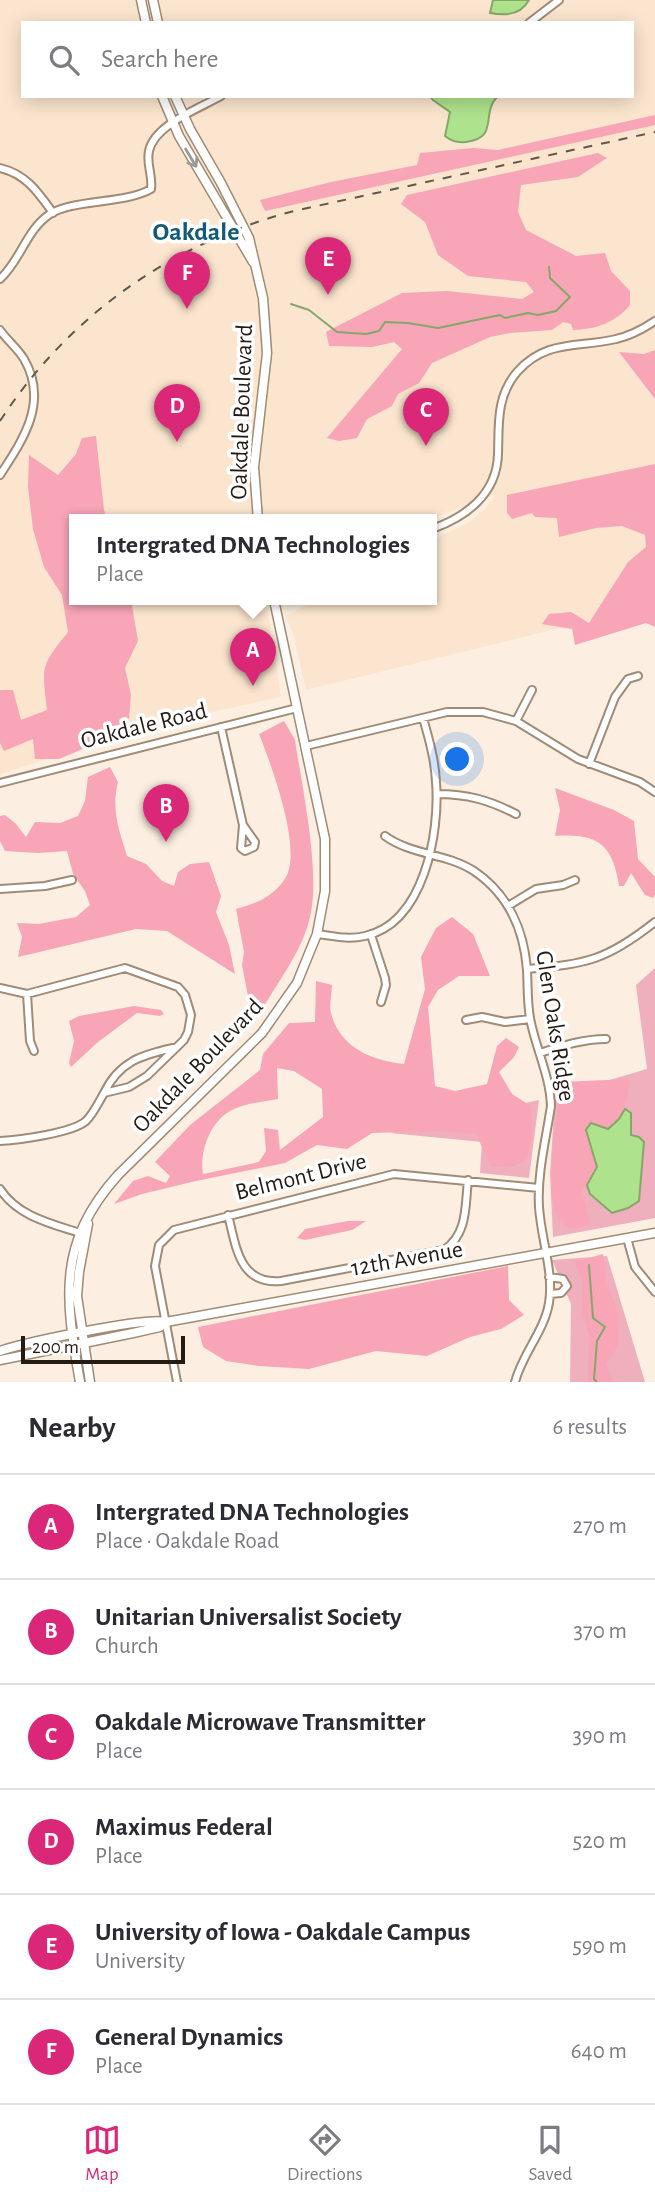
<!DOCTYPE html>
<meta charset="utf-8">
<style>
body{margin:0;font-family:"Alegreya Sans",sans-serif;background:#f7f7f7;color:#2b2b33}
.scale{position:absolute;left:21px;bottom:18px;width:164px;box-sizing:border-box;padding-left:7px;border:4px solid #241c14;border-top:0;font-size:19px;line-height:24px;white-space:nowrap;color:#241c14;-webkit-text-stroke:5px #fff;paint-order:stroke}
.you{position:absolute;left:458px;top:760px;width:24px;height:24px;margin:-18px;border:5px solid #fff;border-radius:50%;background:#1a73e8;box-shadow:0 0 0 10px #1a73e833}
.badge{display:grid;place-items:center;width:46px;height:46px;border-radius:50%;background:#db2777;color:#fff;font-size:23px;font-weight:700}
.pin{position:absolute;translate:-50% -58px;filter:drop-shadow(0 2px 4px #0008)}
.pin::after{content:'';position:absolute;top:37px;width:24px;height:21px;background:inherit;clip-path:polygon(0 0,100% 0,50% 100%)}
.popup{position:absolute;left:69px;top:514px;width:368px;height:91px;box-sizing:border-box;display:grid;place-content:center;border-radius:0px;background:#fff;filter:drop-shadow(0 2px 5px #0005);font-size:23px;white-space:nowrap;color:#7c7c81}
.popup b{font-size:26px;color:#2b2b33}
.popup::after{content:'';position:absolute;left:50%;top:100%;margin-left:-14px;border:14px solid transparent;border-top-color:#fff}
.list{margin:0;padding:0;list-style:none}
h2{display:flex;justify-content:space-between;align-items:center;height:91px;margin:0;padding:0 28px;font-size:30px}
h2 small{font-size:23px;font-weight:400;color:#7c7c81}
.list li{display:grid;grid-template-columns:46px 1fr auto;gap:21px;align-items:center;box-sizing:border-box;height:105px;padding:0 28px;border-top:2px solid #e1e1e2}
.list b{display:block;font-size:26px;white-space:nowrap}
.list p{margin:0;font-size:23px;white-space:nowrap;color:#7c7c81}
.list em{font-size:23px;font-style:normal;color:#7c7c81}
.icon{flex:none;width:38px;height:38px;fill:none;stroke:currentColor;stroke-width:2;stroke-linecap:round;stroke-linejoin:round}
.map{position:relative;flex:none;width:655px;height:1382px;overflow:hidden}
.search{position:absolute;background:#fff;box-shadow:0 4px 18px #0003;left:21px;right:21px;top:21px;height:77px;display:flex;align-items:center;gap:18px;box-sizing:border-box;padding:0 24px;border-radius:0px;color:#7c7c81;font-size:26px}
.sheet{height:721px;background:#fff}
nav{display:flex;justify-content:space-around;align-items:center;box-sizing:border-box;height:98px;border-top:2px solid #e1e1e2;background:#fff;font-size:19px;color:#7c7c81}
nav a{display:grid;justify-items:center;gap:4px}
nav .on{color:#db2777}
.map>svg:first-child{display:block}
.built{fill:#fbe5ce;fill-rule:evenodd}
.green{fill:#f0afbd}
.forest{fill:#f7a5b7;fill-rule:evenodd}
.water{fill:#afe28d;stroke:#85a769;stroke-width:2}
.lines{fill:none;stroke-linecap:round;stroke-linejoin:round}
.stream{stroke:#85a769;stroke-width:2}
.street-casing{stroke:#9f8b76;stroke-width:10}
.secondary-casing{stroke:#9f8b76;stroke-width:11}
.street{stroke:#fff;stroke-width:6}
.secondary{stroke:#fff;stroke-width:8}
.rail{stroke:#60574d;stroke-width:2;stroke-dasharray:9 9;stroke-linecap:butt}
.oneway{stroke:#9c9995}
.labels{text-anchor:middle;dominant-baseline:central;stroke-width:7;stroke-linejoin:round;paint-order:stroke}
.street-label{font-size:24px;fill:#241c14;stroke:#fff}
.neighbourhood-label{font-size:26px;font-weight:bold;fill:#135a76;stroke:#fff}
</style>
<div class="map">
<svg width="655" height="1382" viewBox="0 0 655 1382">
<rect width="100%" height="100%" fill="#fcefe1"/>
<!-- built -->
<path class="built" d="M0,0H655V605L306,690L293,633L285,616L317,600H432V540L468,523L485,509L495,495L427,520H75V600H266L281,697L170,721L0,774ZM23,23H632V96H23Z"/>
<!-- green -->
<path class="green" d="M655,968V1218L553,1237L550,1174L555,1096L647,1069L636,985Z
M539,1100L529,1178L480,1173L482,1142L390,1133Z
M607,1256L645,1382H570L571,1304L552,1260Z"/>
<!-- forest -->
<path class="forest" d="M655,115V125L265,211L260,200L331,182L417,165L420,153L474,148L498,150Z
M598,153L607,158L578,177L521,185L518,212L526,230L576,256L605,253L611,271L630,291V305C615,323 596,329 573,330L571,324L563,322L552,330L510,333L490,337L432,363L419,383L398,394L392,406L367,419L357,438L339,441L327,438L402,349L394,342L372,347L329,346L326,332L402,293L447,291L522,299L534,292L526,282L468,276L438,255L425,222L401,204L407,195Z
M655,350V399L619,352L644,354Z
M96,436L104,510L107,520H75V600H131L138,641L125,668L131,695L129,718L121,733L59,759H35L33,739L4,751L0,743V690H13L21,720L47,710C42,666 40,667 68,632L62,595L44,567L33,529L28,487L29,455L58,475L76,454L82,438Z
M655,464V627L646,623L575,645L572,629L542,624L549,614L571,612L589,623L628,562L646,547L645,535L622,526L596,528L559,537L557,518L535,517L532,513L512,519L507,513V495Z
M284,721L295,740C302,788 322,876 309,921C300,955 276,984 259,1015L249,1001L242,965L244,952L236,909C256,904 277,895 287,875C301,845 271,764 259,734Z
M110,767L118,782C111,809 119,830 127,856L146,864L162,881L174,886L178,872L190,864L209,862L221,896L216,912L229,945L235,974L167,931L136,929L18,957L22,937L17,923L39,924L76,917L90,905L85,891L73,874L67,851L38,853L5,851L0,841V816L5,815L16,824L26,837L35,822L60,823L78,816L85,801L88,777Z
M555,788L614,810L634,821L638,859L655,877V895L653,898L645,895L631,873L624,886H619C613,844 597,833 555,836L560,810Z
M452,917L473,934L490,976H459L438,990L428,1007L435,1086L455,1091L487,1084L497,1046L506,1038L519,1047L514,1057L499,1072L512,1094L531,1106L532,1136L527,1159L515,1166L491,1167L476,1134L441,1131L372,1133L347,1149L317,1145L285,1163L196,1181L142,1194L114,1204L133,1181L148,1176L166,1183L170,1176L155,1162L190,1125L260,1070L263,1054L289,1023L315,1022L316,981L332,985C332,993 329,1005 331,1013C340,1048 371,1060 404,1064L425,989L421,957L436,928ZM277,1068L294,1071L322,1089L323,1117L280,1150L278,1130L264,1128L266,1151L259,1162L203,1174C199,1151 211,1119 234,1109C247,1103 264,1102 278,1099Z
M134,1006L161,1010L164,1014L160,1016L137,1013L98,1042L71,1067L69,1063L74,1041L69,1021L79,1016Z
M629,1079C629,1100 624,1115 607,1129L587,1130L597,1167L587,1185L582,1190L590,1224L573,1229C568,1227 562,1224 559,1220C543,1195 557,1113 561,1082Z
M348,1221H366L352,1230L305,1240L297,1238L305,1229Z
M603,1254L606,1279L619,1316L618,1346L606,1364L613,1382H588L589,1335L582,1309L583,1284L575,1262Z
M508,1266L509,1300L524,1315L501,1329L470,1337L427,1356L376,1351L309,1369L259,1366L226,1361L203,1347L198,1327Z"/>
<!-- water -->
<path class="water" d="M493,0H529C521,15 505,16 490,13Z
M430,96H498C480,113 500,138 466,142C458,143 451,141 445,136L450,112L433,100Z
M625,1109L631,1113V1135L639,1137L644,1142L639,1201L628,1208L612,1213L590,1194L587,1185L597,1167L586,1130L591,1123L608,1129L619,1119Z"/>
<g class="lines">
<!-- stream -->
<path class="stream" d="M291,304L309,310L337,332L366,334L379,331L385,322L408,323L438,328L500,315L505,318L528,313L538,315L556,311L570,297L550,278L549,267
M589,1265L593,1318L605,1327L597,1341L594,1379L597,1382"/>
<defs>
<path id="street" d="M529,23L559,0
M0,168C26,174 38,192 53,213
M0,279C21,260 26,230 50,214C74,199 125,204 151,189C153,176 146,163 149,151C154,125 200,108 221,96
M0,330C7,340 18,349 24,359C49,402 23,440 0,475
M432,529C466,517 497,494 498,454C499,424 496,397 517,372C546,339 579,348 616,339C630,336 643,329 655,321
M516,721L532,690
M221,727L243,825L241,848L245,851L254,847L255,842L243,825
M306,746L447,712H483L516,721L578,759L640,782L655,792
M589,764L615,697L628,679L638,676
M0,783L297,708
M437,794C467,794 489,800 516,814
M385,836C411,855 446,853 474,871C508,894 524,930 527,970C528,988 527,1006 531,1023C537,1051 550,1077 551,1106C546,1139 537,1174 539,1207C541,1239 554,1272 549,1303C544,1332 522,1354 515,1382
M0,889L45,886L72,880
M508,906L536,889L563,885L575,880
M317,934C333,936 348,940 365,936C424,923 440,833 436,782C435,760 429,739 423,718
M371,935L385,978L386,985L381,1002
M527,969C587,964 607,960 655,922
M0,988L27,994L125,968L178,987L185,995L191,1015L188,1032L184,1040L147,1076L129,1087L104,1093C99,1102 93,1114 86,1121C72,1133 19,1140 0,1141
M27,994L30,1041L34,1051
M466,1020L482,1017L505,1022L530,1019
M540,1053C561,1046 583,1039 606,1039
M104,1093C119,1062 141,1055 173,1048
M0,1189C18,1217 53,1224 83,1234
M228,1215C236,1246 239,1285 281,1281L444,1250C468,1234 465,1206 468,1180
M627,1238L635,1267L655,1292
M549,1277L563,1279L567,1286L561,1293L550,1294
M177,1382L155,1266L159,1245L174,1230L394,1174L539,1188"/>
<path id="secondary" d="M141,0L146,23
M153,0L158,23
M162,96L179,136L253,262
M175,96L190,129L221,183L249,238L263,298L267,353L254,467L258,520
M88,1224L79,1272L77,1296L90,1382
M0,1351C24,1343 148,1316 166,1322
M0,1360L133,1333L160,1327L166,1322L655,1233
M80,1382C65,1298 57,1243 118,1175L262,1033L297,983L317,934L325,891V839L274,600"/>
</defs>
<!-- street casing -->
<use href="#street" class="street-casing"/>
<!-- secondary casing -->
<use href="#secondary" class="secondary-casing"/>
<!-- street -->
<use href="#street" class="street"/>
<!-- secondary -->
<use href="#secondary" class="secondary"/>
<!-- rail -->
<path class="rail" d="M0,421C69,315 172,243 294,211L655,132"/>
</g>
<!-- one-way arrows -->
<defs><path id="oneway-shaft" d="M-6 0H5M1.5-3L5.5 0L1.5 3" fill="none" stroke-width="1.6" stroke-linecap="round" stroke-linejoin="round" transform="scale(1.75)"/></defs>
<use class="oneway" href="#oneway-shaft" transform="translate(191 158) rotate(59)"/>
<g class="labels">
<!-- street labels -->
<g class="street-label">
<text transform="translate(242 412) rotate(-88)">Oakdale Boulevard</text>
<text transform="translate(144 726) rotate(-14)">Oakdale Road</text>
<text transform="translate(555 1026) rotate(81)">Glen Oaks Ridge</text>
<text transform="translate(198 1066) rotate(-46)">Oakdale Boulevard</text>
<text transform="translate(301 1177) rotate(-14)">Belmont Drive</text>
<text transform="translate(407 1259) rotate(-10)">12th Avenue</text>
</g>
<!-- neighbourhood labels -->
<g class="neighbourhood-label">
<text x="196" y="232">Oakdale</text>
</g>
</g>
</svg>
<div class="scale">200 m</div>
<div class="you"></div>
<div class="pin badge" style="left:253px;top:686px">A</div>
<div class="popup"><b>Intergrated DNA Technologies</b>Place</div>
<div class="pin badge" style="left:166px;top:842px">B</div>
<div class="pin badge" style="left:426px;top:446px">C</div>
<div class="pin badge" style="left:177px;top:442px">D</div>
<div class="pin badge" style="left:328px;top:295px">E</div>
<div class="pin badge" style="left:187px;top:309px">F</div>
<div class="search"><svg class="icon" aria-label="search" viewBox="0 0 24 24"><circle cx="10" cy="10" r="6"/><path d="M15 15l6 6"/></svg>Search here</div>
</div>
<section class="sheet">
<h2>Nearby<small>6 results</small></h2>
<ul class="list">
<li><span class="badge">A</span><div><b>Intergrated DNA Technologies</b><p>Place · Oakdale Road</p></div><em>270 m</em></li>
<li><span class="badge">B</span><div><b>Unitarian Universalist Society</b><p>Church</p></div><em>370 m</em></li>
<li><span class="badge">C</span><div><b>Oakdale Microwave Transmitter</b><p>Place</p></div><em>390 m</em></li>
<li><span class="badge">D</span><div><b>Maximus Federal</b><p>Place</p></div><em>520 m</em></li>
<li><span class="badge">E</span><div><b>University of Iowa - Oakdale Campus</b><p>University</p></div><em>590 m</em></li>
<li><span class="badge">F</span><div><b>General Dynamics</b><p>Place</p></div><em>640 m</em></li>
</ul>
</section>
<nav>
<a class="on"><svg class="icon" aria-label="map" viewBox="0 0 24 24"><path d="M3 6l6-2 6 2 6-2v14l-6 2-6-2-6 2zM9 4v14M15 6v14"/></svg>Map</a>
<a><svg class="icon" aria-label="directions" viewBox="0 0 24 24"><path d="M12 3l9 9-9 9-9-9zM9 14v-3h6M13 9l2 2-2 2"/></svg>Directions</a>
<a><svg class="icon" aria-label="saved" viewBox="0 0 24 24"><path d="M7 4h10v16l-5-4-5 4z"/></svg>Saved</a>
</nav>
